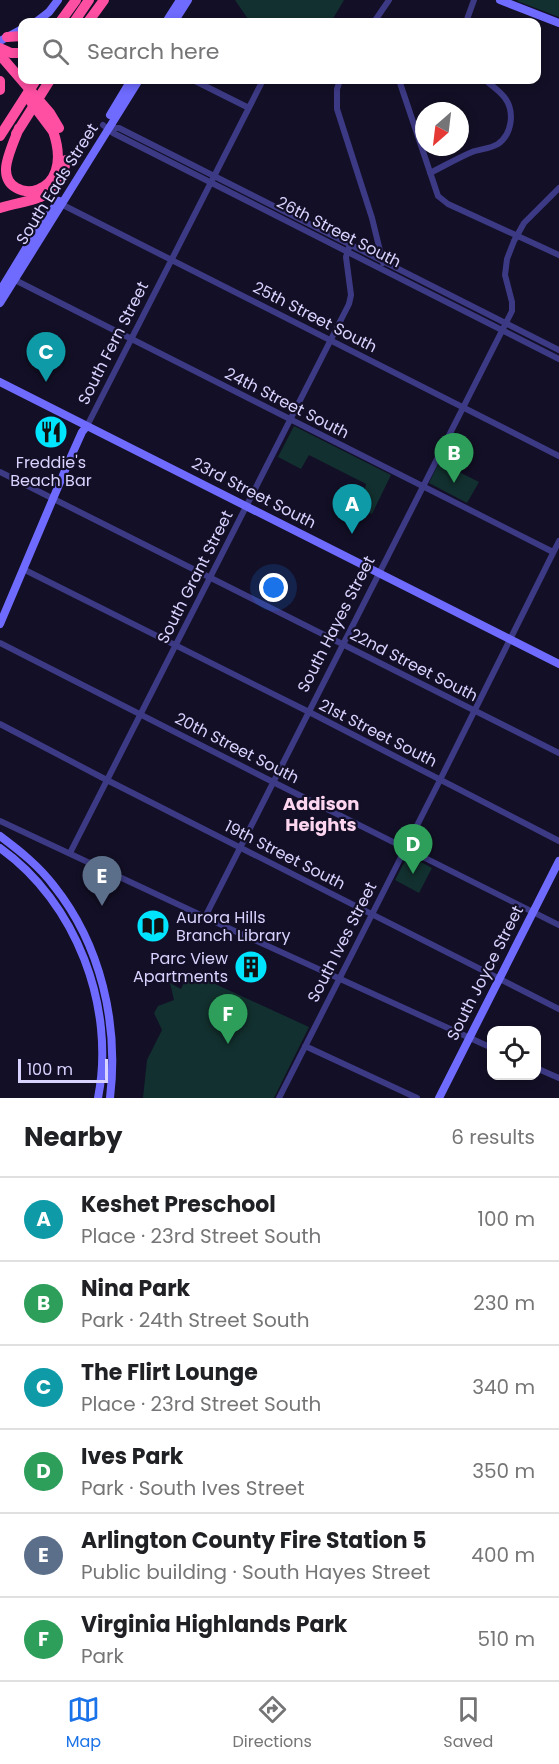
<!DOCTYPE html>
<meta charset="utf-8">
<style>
body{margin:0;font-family:Poppins,sans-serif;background:#f6f6f6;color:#202124}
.controls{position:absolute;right:18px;bottom:18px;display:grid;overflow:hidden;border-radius:12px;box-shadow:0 3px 9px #0003}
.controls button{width:54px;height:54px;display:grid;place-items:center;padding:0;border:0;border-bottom:2px solid #e0e0e0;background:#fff;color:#202124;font:30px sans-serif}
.compass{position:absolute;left:415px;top:102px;width:54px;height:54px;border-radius:50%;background:#fff;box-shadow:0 3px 9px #0003;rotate:208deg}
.scale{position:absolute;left:18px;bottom:15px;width:90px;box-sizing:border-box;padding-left:6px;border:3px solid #d9d4ff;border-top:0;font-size:16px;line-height:21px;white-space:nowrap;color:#d9d4ff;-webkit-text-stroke:4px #130f26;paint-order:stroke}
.you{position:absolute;left:274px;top:588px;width:21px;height:21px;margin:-15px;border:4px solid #fff;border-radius:50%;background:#1a73e8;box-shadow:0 0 0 9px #1a73e833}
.badge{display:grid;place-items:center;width:39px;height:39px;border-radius:50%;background:#1a73e8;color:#fff;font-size:20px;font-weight:700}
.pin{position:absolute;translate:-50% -50px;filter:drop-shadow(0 2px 3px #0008)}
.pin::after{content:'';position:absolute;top:32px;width:21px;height:18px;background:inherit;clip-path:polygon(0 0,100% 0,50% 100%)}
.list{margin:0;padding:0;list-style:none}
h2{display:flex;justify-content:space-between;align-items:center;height:78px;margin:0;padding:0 24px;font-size:26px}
h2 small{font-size:20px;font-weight:400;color:#757577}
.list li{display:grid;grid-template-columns:39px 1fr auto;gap:18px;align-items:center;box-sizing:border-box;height:84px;padding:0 24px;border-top:2px solid #e0e0e0}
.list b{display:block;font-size:22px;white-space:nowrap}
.list p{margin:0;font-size:20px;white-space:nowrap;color:#757577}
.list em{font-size:20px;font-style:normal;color:#757577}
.icon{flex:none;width:33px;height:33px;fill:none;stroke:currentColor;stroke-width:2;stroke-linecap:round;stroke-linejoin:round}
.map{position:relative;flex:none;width:559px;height:1098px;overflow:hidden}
.search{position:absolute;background:#fff;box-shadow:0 3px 9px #0003;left:18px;right:18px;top:18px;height:66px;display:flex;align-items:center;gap:15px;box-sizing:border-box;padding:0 21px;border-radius:12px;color:#757577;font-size:22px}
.sheet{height:582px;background:#fff}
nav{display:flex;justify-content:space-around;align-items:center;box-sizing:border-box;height:84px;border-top:2px solid #e0e0e0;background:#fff;font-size:16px;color:#757577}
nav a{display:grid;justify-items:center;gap:3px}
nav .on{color:#1a73e8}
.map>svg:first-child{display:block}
.green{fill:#12302f}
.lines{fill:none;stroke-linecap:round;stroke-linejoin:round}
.street{stroke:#3d3a85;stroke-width:6}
.secondary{stroke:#6f6bff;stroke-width:8}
.highway{stroke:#ff4fa3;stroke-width:10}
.highway-bridge{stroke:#ff4fa3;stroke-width:10}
.labels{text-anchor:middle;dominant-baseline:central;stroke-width:4.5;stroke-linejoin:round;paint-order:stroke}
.street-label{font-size:16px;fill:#d9d4ff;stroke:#130f26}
.poi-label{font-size:16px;fill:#d9d4ff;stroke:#130f26}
.neighbourhood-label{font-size:18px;font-weight:bold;fill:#ffd6f0;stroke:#130f26}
</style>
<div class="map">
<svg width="559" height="1098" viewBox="0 0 559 1098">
<rect width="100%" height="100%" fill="#130f26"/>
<!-- green -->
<path class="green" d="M235,0H344L331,22H250Z
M518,0H559V17L517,1Z
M294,426L391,475L372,514L360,508L366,484L309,455L301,469L278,457Z
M439,462L479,482L467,503L429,483Z
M408,855L432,868L419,893L395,880Z
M189,972L309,1027L274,1098H143L147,1060L162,1030L154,1013L158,1006L174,1000L170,983L181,989Z"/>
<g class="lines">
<!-- street -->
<path class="street" d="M374,22L389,0
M466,22L474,0
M193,80L249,108
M340,80L337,89V109L372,218L383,263
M399,80L438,196L448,204L559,255
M103,125L113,133L559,359
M109,128H119L559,350
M430,173C444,166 458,158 472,152C480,149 490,149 498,144C512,134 515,112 505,98C500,91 491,85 485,80
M59,203L559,456
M13,279L553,552
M87,426L263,80
M0,472L559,753
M23,569L313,714L559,841
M0,643L279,785L559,925
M0,724L101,777L559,1009
M0,821L239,933L492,1048
M70,853L349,304L351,295L346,257L350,244
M205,917L512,311V302L505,275L507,259L514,241L524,223L559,188
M305,1046L417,1098
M536,1068L559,1078
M279,1098L437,786L559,541"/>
<!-- secondary -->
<path class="secondary" d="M500,0L559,23
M36,22L49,12L58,0
M166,22L180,0
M174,22L188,0
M0,41L22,29
M110,115L131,80
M0,291L37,230L59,201
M0,303L139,80
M0,382L559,664
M0,624L69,461L82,432L87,426
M0,836C20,851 39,866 54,886C101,945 119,1024 110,1098
M0,848C76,902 116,1007 98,1098
M439,1098L559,861"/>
<!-- highway -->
<path class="highway" d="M60,22L76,0
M74,22L89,0
M88,22L104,0
M7,37L22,36
M0,48L11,53H22
M0,81V90
M19,128C15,139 6,158 6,169C5,205 77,200 53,131
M16,134L50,80
M0,136L36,80
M0,208C32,198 60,202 66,160"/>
<!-- highway-bridge -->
<path class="highway-bridge" d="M0,55L50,113L59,128
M31,102L52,130"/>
</g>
<!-- icons -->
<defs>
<symbol id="restaurant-disc" viewBox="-11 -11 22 22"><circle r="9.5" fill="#00e5ff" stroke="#130f26"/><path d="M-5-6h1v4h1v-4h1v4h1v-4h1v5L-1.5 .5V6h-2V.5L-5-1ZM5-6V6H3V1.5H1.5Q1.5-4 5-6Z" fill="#111"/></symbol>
<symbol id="library-disc" viewBox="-11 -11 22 22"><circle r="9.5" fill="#00e5ff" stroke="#130f26"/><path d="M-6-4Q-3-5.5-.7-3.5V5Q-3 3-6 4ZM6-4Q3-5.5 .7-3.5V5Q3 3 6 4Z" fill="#111"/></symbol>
<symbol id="building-disc" viewBox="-11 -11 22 22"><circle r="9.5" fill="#00e5ff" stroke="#130f26"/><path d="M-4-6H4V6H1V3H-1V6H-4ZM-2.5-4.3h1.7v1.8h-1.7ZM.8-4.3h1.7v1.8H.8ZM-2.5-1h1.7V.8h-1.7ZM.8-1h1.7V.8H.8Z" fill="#111"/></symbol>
</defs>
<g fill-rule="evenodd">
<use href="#restaurant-disc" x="32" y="413" width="38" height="38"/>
<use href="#library-disc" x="134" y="907" width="38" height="38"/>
<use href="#building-disc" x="232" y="948" width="38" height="38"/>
</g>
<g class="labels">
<!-- street labels -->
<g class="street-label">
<text transform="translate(57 184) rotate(-58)">South Eads Street</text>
<text transform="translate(339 232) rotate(27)">26th Street South</text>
<text transform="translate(315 317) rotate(27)">25th Street South</text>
<text transform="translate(113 343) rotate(-63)">South Fern Street</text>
<text transform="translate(287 403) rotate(27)">24th Street South</text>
<text transform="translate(254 493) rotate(27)">23rd Street South</text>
<text transform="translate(195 577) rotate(-63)">South Grant Street</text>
<text transform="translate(336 624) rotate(-63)">South Hayes Street</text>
<text transform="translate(414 665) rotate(27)">22nd Street South</text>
<text transform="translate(378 733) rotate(27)">21st Street South</text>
<text transform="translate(237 748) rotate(27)">20th Street South</text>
<text transform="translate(285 855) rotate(27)">19th Street South</text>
<text transform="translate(342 942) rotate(-63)">South Ives Street</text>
<text transform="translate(485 973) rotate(-63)">South Joyce Street</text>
</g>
<!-- poi labels -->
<g class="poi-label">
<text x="51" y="462">Freddie's<tspan x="51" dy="18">Beach Bar</tspan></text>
<text x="176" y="917" text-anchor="start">Aurora Hills<tspan x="176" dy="18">Branch Library</tspan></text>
<text x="228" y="958" text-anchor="end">Parc View<tspan x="228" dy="18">Apartments</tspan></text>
</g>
<!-- neighbourhood labels -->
<g class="neighbourhood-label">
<text x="321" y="803">Addison<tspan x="321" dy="21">Heights</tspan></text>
</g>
</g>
</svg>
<div class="controls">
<button><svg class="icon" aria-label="locate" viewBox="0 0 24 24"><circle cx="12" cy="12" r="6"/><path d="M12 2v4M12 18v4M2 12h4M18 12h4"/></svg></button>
</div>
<svg class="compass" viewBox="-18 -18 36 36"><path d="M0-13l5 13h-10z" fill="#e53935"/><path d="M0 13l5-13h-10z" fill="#757577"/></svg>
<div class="scale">100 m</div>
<div class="you"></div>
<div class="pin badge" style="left:352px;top:534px;background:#0f9aa8">A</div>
<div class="pin badge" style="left:454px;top:483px;background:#2e9e5b">B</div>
<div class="pin badge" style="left:46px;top:382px;background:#0f9aa8">C</div>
<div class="pin badge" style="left:413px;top:874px;background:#2e9e5b">D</div>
<div class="pin badge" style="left:102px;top:906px;background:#5c6f8a">E</div>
<div class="pin badge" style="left:228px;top:1044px;background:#2e9e5b">F</div>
<div class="search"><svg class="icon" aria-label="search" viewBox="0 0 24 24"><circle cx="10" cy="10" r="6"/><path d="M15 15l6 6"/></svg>Search here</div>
</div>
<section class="sheet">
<h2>Nearby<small>6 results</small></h2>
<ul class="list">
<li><span class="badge" style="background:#0f9aa8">A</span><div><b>Keshet Preschool</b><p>Place · 23rd Street South</p></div><em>100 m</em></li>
<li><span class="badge" style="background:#2e9e5b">B</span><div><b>Nina Park</b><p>Park · 24th Street South</p></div><em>230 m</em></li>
<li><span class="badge" style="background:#0f9aa8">C</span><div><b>The Flirt Lounge</b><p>Place · 23rd Street South</p></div><em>340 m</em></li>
<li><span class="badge" style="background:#2e9e5b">D</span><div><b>Ives Park</b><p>Park · South Ives Street</p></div><em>350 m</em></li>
<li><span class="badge" style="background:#5c6f8a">E</span><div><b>Arlington County Fire Station 5</b><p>Public building · South Hayes Street</p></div><em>400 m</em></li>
<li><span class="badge" style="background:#2e9e5b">F</span><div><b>Virginia Highlands Park</b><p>Park</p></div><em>510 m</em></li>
</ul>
</section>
<nav>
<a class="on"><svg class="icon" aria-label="map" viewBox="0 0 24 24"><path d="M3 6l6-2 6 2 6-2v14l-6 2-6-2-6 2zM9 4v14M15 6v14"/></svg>Map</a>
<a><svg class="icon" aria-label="directions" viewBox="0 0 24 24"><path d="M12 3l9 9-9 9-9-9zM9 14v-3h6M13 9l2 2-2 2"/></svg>Directions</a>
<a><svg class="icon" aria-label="saved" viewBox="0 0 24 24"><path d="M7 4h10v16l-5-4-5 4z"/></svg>Saved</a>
</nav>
